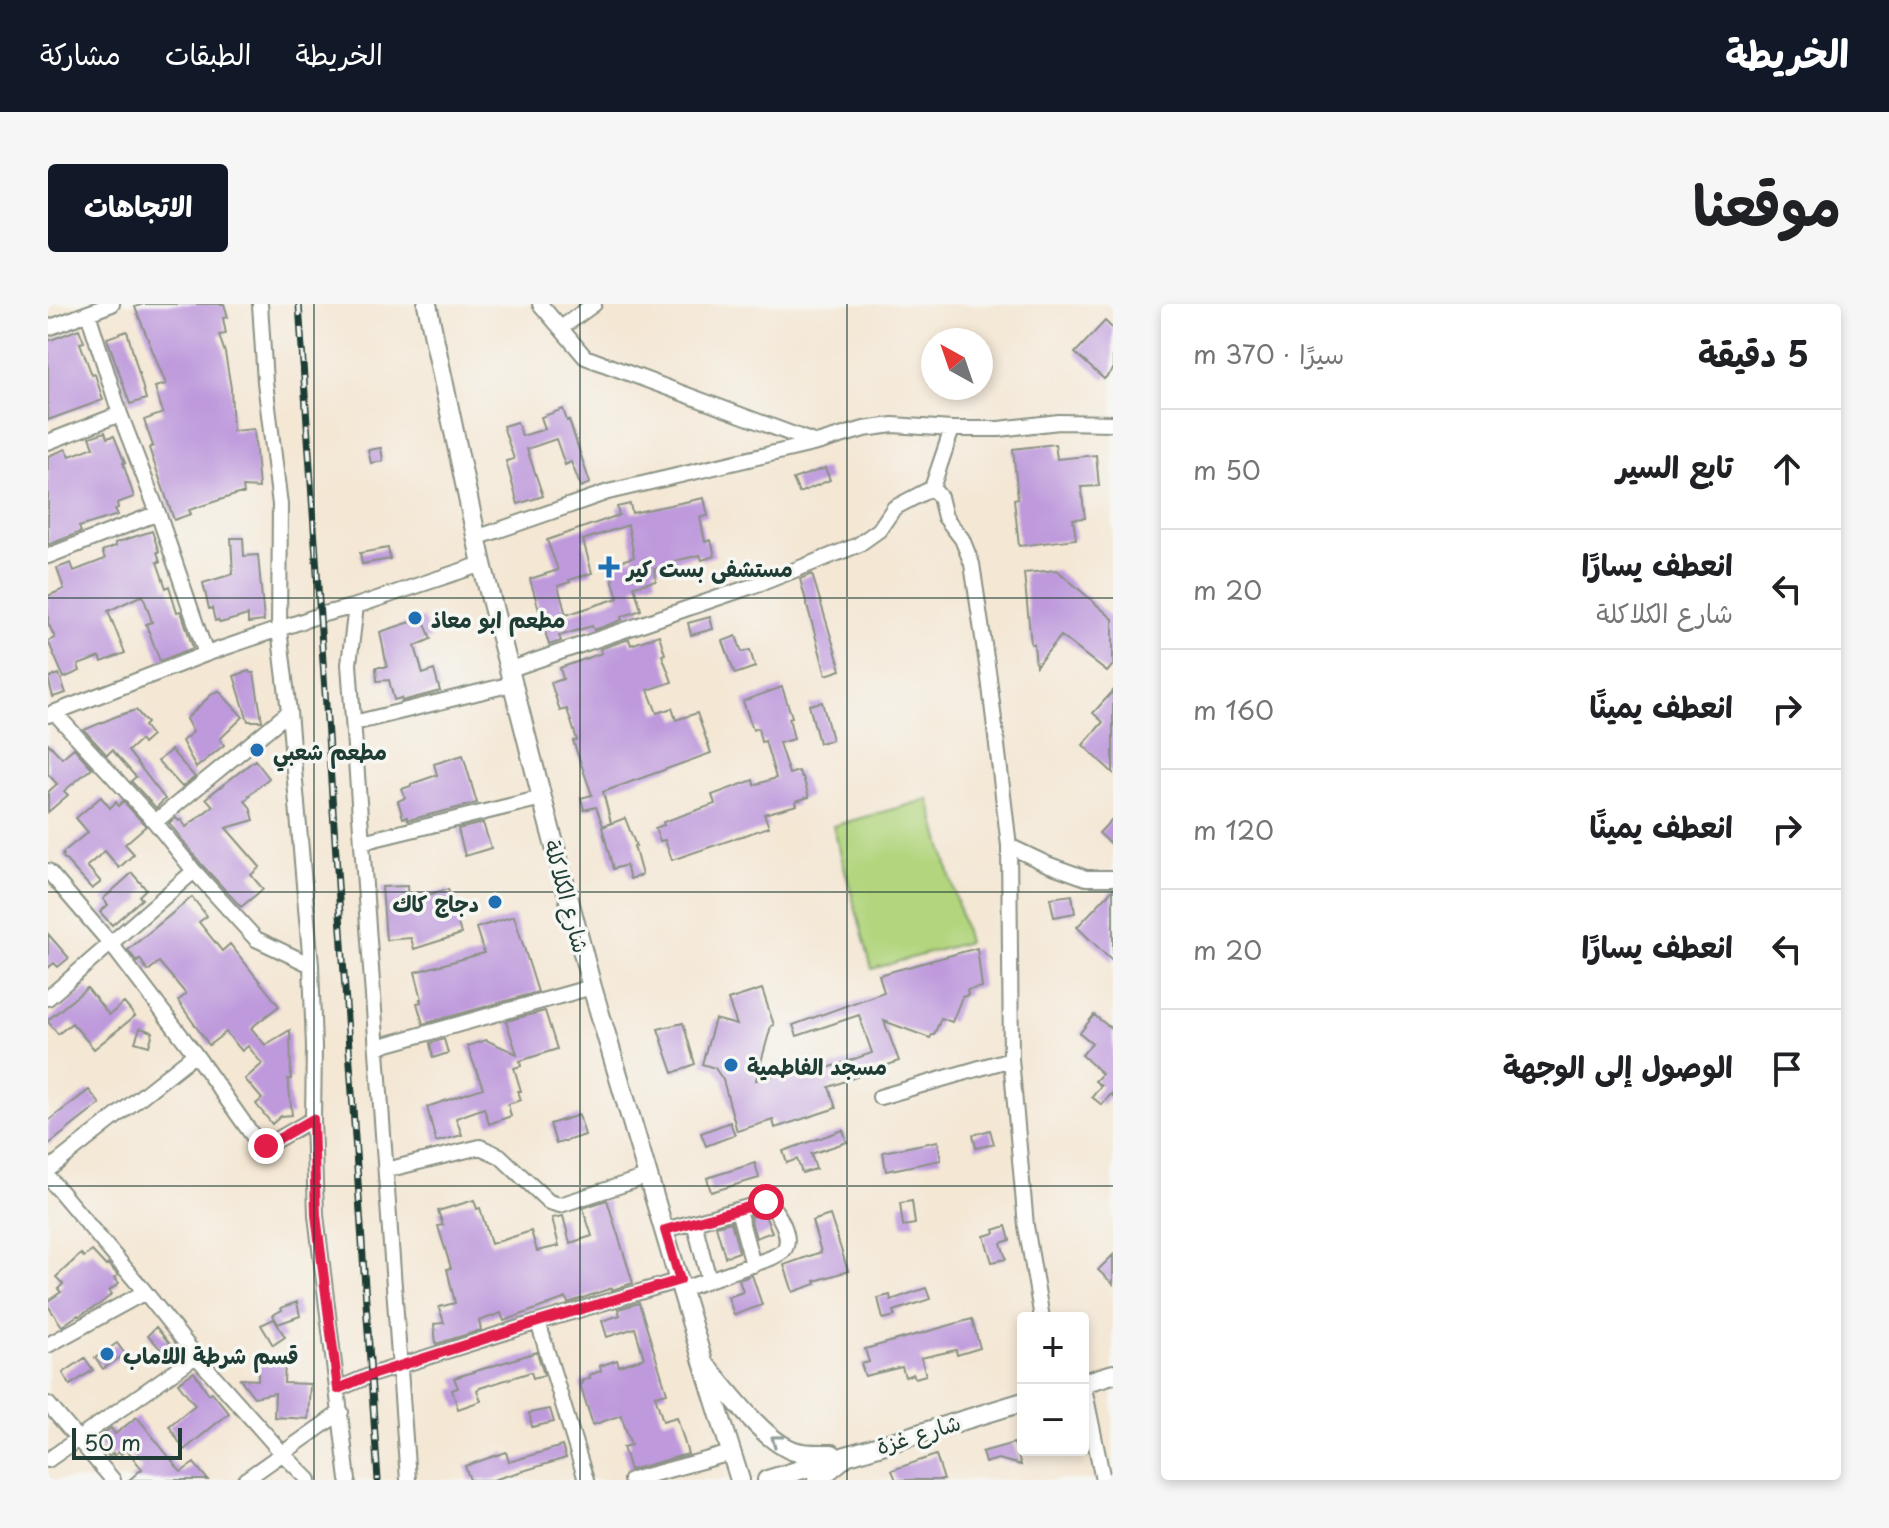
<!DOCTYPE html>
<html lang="ar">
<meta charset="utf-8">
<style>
body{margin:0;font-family:"Playpen Sans","Playpen Sans Arabic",sans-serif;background:#f6f6f6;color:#202124;direction:rtl}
.controls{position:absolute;right:24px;bottom:24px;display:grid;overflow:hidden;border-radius:8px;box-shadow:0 4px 12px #0003}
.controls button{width:72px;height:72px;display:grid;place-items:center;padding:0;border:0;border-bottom:2px solid #e0e0e0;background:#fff;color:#202124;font:40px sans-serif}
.compass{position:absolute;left:873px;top:24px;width:72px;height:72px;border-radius:50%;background:#fff;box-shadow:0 4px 12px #0003;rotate:320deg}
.scale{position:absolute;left:24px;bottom:20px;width:110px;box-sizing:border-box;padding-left:8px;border:4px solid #1f3d34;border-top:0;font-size:22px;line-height:28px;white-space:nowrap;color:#1f3d34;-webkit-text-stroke:6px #f6f6f2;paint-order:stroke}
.stop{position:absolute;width:24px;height:24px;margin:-18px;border:6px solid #e11d48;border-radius:50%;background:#fff}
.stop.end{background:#e11d48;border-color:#fff;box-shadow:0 2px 8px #0008}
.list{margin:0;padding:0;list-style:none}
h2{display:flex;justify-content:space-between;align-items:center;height:104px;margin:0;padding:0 32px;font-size:34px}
h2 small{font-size:26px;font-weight:400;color:#757577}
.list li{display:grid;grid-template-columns:52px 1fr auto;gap:24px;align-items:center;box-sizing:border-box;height:120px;padding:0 32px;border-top:2px solid #e0e0e0}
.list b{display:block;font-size:30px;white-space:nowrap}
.list p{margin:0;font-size:26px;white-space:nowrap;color:#757577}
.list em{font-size:26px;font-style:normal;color:#757577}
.icon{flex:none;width:44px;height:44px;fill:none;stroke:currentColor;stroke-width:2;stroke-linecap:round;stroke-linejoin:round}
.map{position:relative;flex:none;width:1065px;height:1176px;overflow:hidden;direction:ltr;border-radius:8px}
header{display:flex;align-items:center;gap:48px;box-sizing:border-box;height:112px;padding:0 40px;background:#111827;color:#fff}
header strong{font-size:38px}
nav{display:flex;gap:44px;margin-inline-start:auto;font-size:28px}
.intro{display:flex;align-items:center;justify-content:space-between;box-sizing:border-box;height:192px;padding:0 48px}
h1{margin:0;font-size:56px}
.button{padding:20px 36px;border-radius:8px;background:#111827;color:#fff;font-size:28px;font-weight:700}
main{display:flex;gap:48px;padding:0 48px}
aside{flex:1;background:#fff;border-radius:8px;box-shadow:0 4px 12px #0003}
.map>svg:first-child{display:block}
.green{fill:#b2d57e;stroke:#688959;stroke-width:2}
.building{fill:#be99dc;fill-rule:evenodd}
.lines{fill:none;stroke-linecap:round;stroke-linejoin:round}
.minor-casing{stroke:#8a9284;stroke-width:18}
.major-casing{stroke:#8a9284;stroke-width:22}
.minor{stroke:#fff;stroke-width:14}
.major{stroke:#fff;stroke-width:18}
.rail-casing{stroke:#1f3d34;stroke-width:7}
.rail{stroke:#f6f6f2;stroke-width:4;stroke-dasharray:12;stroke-linecap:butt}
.oneway{stroke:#8f9e9a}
.route{stroke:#e11d48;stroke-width:10}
.grid{fill:none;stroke:#1f3d34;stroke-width:2;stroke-opacity:0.55}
.poi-dot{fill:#1f6fb2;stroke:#f6f6f2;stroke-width:3}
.labels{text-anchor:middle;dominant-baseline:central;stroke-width:7;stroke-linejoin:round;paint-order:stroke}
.poi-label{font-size:22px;font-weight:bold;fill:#1f3d34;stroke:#f6f6f2;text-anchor:start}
.street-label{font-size:22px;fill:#1f3d34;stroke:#f6f6f2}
</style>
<header>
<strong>الخريطة</strong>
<nav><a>الخريطة</a><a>الطبقات</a><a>مشاركة</a></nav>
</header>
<div class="intro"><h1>موقعنا</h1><a class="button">الاتجاهات</a></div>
<main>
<aside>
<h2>5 دقيقة<small>سيرًا · 370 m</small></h2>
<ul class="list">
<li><svg class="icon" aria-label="ahead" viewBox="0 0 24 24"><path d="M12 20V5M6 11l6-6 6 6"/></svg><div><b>تابع السير</b></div><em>50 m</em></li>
<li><svg class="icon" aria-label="left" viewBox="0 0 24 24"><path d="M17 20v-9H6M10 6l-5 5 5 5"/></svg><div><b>انعطف يسارًا</b><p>شارع الكلاكلة</p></div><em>20 m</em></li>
<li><svg class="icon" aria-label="right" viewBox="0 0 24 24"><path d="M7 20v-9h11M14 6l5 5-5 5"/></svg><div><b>انعطف يمينًا</b></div><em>160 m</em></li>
<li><svg class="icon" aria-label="right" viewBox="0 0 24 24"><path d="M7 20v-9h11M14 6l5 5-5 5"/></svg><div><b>انعطف يمينًا</b></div><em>120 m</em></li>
<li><svg class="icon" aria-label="left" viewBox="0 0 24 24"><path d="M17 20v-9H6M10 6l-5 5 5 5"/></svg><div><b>انعطف يسارًا</b></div><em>20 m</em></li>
<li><svg class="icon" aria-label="arrive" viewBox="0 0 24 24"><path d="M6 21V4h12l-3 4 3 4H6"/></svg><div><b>الوصول إلى الوجهة</b></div></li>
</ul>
</aside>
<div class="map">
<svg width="1065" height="1176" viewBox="0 0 1065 1176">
<rect width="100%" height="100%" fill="#f6f6f2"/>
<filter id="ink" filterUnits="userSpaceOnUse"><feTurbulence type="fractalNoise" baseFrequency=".0125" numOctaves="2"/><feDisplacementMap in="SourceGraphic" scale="16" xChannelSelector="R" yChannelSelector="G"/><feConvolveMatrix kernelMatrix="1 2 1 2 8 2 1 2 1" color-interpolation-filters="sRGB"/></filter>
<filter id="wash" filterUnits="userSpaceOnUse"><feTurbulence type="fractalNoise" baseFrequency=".006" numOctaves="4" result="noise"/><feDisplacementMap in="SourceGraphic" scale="32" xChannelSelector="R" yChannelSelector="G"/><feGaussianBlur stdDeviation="1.8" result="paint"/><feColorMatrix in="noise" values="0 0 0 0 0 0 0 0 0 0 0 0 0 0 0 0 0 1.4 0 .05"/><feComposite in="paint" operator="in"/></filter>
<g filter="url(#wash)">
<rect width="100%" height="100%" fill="#f4e7d4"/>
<!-- green -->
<path class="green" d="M881,495L920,638L824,665L785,522Z"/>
<g id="blocks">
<!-- building -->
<path class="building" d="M95,0H176L180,13L175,14L178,30L171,31L177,49L183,84L185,127L206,125L211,184L195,183L196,190H190L141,206L143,210L126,216L101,144L105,142L96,116L115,109L107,83L118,80L87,3Z
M1057,17L1065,25V66L1056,75L1027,49Z
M31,25L36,38L32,39L44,71L47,70L55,96L0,116V37Z
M79,27L98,95L82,100L59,34Z
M515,105L519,117L521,116L542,179L533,183L523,158L517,161L508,135L479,145L495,192L470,200L458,157L466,155L455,122L469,118L474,132L497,125L493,113Z
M57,128L59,134L66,132L77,159H75L86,193L69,199L70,204L67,205L70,211L31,223L33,228L0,241V152L18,145L22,152L46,143L42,133Z
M1007,140L1009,155L1048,151L1051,182L1033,183L1037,214L1025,215L1028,235L971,242L966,195L970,194L965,145Z
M333,144L335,157L323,159L320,146Z
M777,164L782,176L751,189L745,175Z
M656,194L660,212L652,213L657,238L663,236L667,252L654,256L652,251L627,257V260L606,265L608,277L586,282L593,306L573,313L574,316L546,326L544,322L511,332L513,337L501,341L482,275L510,266L499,236L571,211L569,203L582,200L584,209ZM580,221L586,253L560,261L570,294L518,311L510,282L522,278L521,276L544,269L535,236Z
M104,227L111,248H109L112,258H109L118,284L121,282L129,308L133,307L145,344L112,357L98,320L104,318L95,292L90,293L60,307L77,349L54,358L52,353L30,361L32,367L16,374L0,337L7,334L0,319V292L16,285L9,264L23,259L26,267L57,255L54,247L68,242L67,239Z
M183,234H195L196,252L210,251L216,317L200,319V311L172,319L170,316L167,317L164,304L161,305L155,279L185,270Z
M340,244L342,255L314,260L312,249Z
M1009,266L1065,315V361L1059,368L1013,332L988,362L986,340H983L976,269Z
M764,270L793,366L778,371L752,275Z
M662,313L665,325L643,331L640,319Z
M375,314L383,335L367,342L375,370L386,366L392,387L354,397L353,394L346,396L341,376L329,377L328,363H339L332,328Z
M611,331L617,350L614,351L624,378L600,386L609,409L624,404L628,416L649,409L663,449L555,488L563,519L555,522L548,503L536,506L533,494L544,491L525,437L529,436L519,405L512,407L503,379L515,375L512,364L554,349L552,345L581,335L583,341Z
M688,332L694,348L702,346L707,363L687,370L675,337Z
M201,367L202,369H206L214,417H200L186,372Z
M11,370L18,389L5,393L0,374Z
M734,383L744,413L741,414L746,435L731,439L741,470L751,467L753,473H755L761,493L748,497L749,501L716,510L721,523L624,556L617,536L612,537L607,524L616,521L615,518L667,500L664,491L705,476L706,481L728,474L717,437L713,438L710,424L705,426L695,397Z
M171,387L195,413L172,435L176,441L148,464L134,437L145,428L138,415L165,389Z
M1065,387V469L1035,441L1055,418L1045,409Z
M774,398L784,436L771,439L761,401Z
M88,406L99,419L96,422L104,432L95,440L92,436L80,447L117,495L108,504L83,477L88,473L64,446L59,451L36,426L69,412Z
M0,439L14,454L26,444L44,464L16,487L20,491L0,508V488L9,480L0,470Z
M123,446L147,473L134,483L110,457Z
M415,451L429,499L360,516L359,513L355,514L350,497L357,494L354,485L363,482V480L389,471L386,460Z
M207,456L221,474L201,491L202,492L197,497L202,503L206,516L178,524L212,563L203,571L215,585L193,603L154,561L121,519L128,514L131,517L133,516L138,523L165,502L158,494Z
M53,493L62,504L68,498L70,502L75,497L98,522L77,540L86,550L71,564L57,547L39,562L53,578L44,585L14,552L16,551L14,549L40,528L28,514Z
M577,514L588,542H586L594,571L582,575L578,561L565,565L554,523Z
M1065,514V542L1051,529Z
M435,519L443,544L417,552L410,525Z
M84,569L98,585L91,592L94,595L64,621L52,608L60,601L55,595Z
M359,582L360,597L400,585L413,630L366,645L363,634L338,636L334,583Z
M1065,585V658L1029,623Z
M1024,591L1027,609L1006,613L1002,594Z
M144,593L159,612L151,618L174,647L182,640L231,702L203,724L217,741L242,726L243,775H240L244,811L233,812L224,820L208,800L214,795L197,775L214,760L200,742L194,747L178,728L161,741L130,697L138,690L111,658L100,667L92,655L89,658L80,646Z
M466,612L490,688L375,720L369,699L373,698L372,695H374L367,668L436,649L428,624Z
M0,630L21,654L10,663L6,659L0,664Z
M929,644L934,683L919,686L920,691L914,693L904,718L893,714L886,731H884L882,734L836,717L851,757L781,783L788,804L727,824L725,816L689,827L675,776L667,764L654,760L667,715L689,721L680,696L714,685L726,721L723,722L708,776L765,759L768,768L824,749L811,711L749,732L745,721L836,688L831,671Z
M39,684L61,711L76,699L87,712L46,745L24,719L10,730L0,718V716Z
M497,707L509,745L472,757L473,762L466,764L473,787H470L473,796L460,800L463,812L441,820L436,804L408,814L414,831L388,838L379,803L435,784L419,742L438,736L469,750L458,717Z
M1046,711L1065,726V792L1063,790L1054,801L1044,793L1053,782L1047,777L1054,770L1034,751L1044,739L1032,729Z
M635,719L647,760L625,769L610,725Z
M92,724L105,728L101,742L87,738Z
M396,735L400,749L385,754L382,739Z
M41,786L52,800L0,841V817Z
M531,811L537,831L508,840L502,820Z
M682,818L687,831L658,842L653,829Z
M795,826L799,838L763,850L768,865L754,869L749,855L739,859L735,847Z
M942,826L946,840L928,844L925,831Z
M890,837L893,856L838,867L835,848Z
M707,859L711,874L663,888L659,874Z
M426,896L429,905L432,904L443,940L483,927L489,947L511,942L504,914L515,912L522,939L544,932L535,904L559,896L585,979L564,986V984L520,999L518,994L456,1017L453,1009L431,1017L433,1026L388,1040L386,1020L396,1019L391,1003L407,999L399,965L403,964L390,922L395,921L390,907Z
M864,897L867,920L855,922L852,899Z
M716,909L724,928L708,934L702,913Z
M782,911L800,967L767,977L768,980L745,988L736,961L773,948L764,917Z
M683,918L691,948L677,953L668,922Z
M958,922L962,936L953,939L958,955L944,958L936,932L947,929L946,926Z
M44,947L58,962L60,960L70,971L66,974L71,979L61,987L64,990L52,1000L31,1012L30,1011L14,1022L0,1002V997L13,988L10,985L15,980L8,973L33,950L36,953Z
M1065,951V980L1050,966Z
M704,971L714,1001L686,1011L680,993L695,988L691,976Z
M878,984L882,995L846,1007L847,1012L835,1015L830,994L842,991L843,996Z
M249,998L252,1012L230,1020L225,1011L234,1006L233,1004Z
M591,999L619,1089L607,1092L615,1117L629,1113L640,1150L582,1166L575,1143L583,1141L573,1111L545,1121L532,1080L534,1079L533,1077L542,1074L541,1071L553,1067L552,1062L569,1056L571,1062L596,1054L587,1024L559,1033L554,1017L572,1011L570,1005Z
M226,1015L237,1033L225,1041L213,1021Z
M924,1015L932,1044L909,1051L908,1046L873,1054L878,1071L867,1074L865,1070L857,1073L854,1063L817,1072L813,1060L821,1058L817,1045Z
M108,1023L131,1051L123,1057L100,1031Z
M69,1039L77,1050L55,1065L47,1054Z
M489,1048L496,1071L485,1074L483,1068L432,1084L429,1086L433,1097L410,1105L404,1086L410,1084L406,1074Z
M37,1054L45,1066L22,1081L15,1069Z
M210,1058L237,1059L236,1079L262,1080L260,1115L226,1113L227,1089L206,1093L192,1075L210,1076Z
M146,1068L161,1090L164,1088L181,1109L136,1146L121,1122L147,1101L130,1079Z
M502,1105L506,1118L484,1123L481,1109Z
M89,1113L133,1168L146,1159L160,1176H81L94,1165L78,1145L73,1150L71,1148L66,1152L65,1149L61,1153L48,1135L63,1124L67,1130Z
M966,1139L973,1161L950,1155L937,1159L934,1148Z
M514,1142L518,1154L445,1176H422L417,1162L458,1148L461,1158Z
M888,1151L896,1176H848L844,1166Z"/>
</g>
</g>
<g filter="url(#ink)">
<use href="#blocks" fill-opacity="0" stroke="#8a9284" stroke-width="2"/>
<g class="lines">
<defs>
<path id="minor" d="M212,0L217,78L232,201L231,325L241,408L263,661L266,743L265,815L268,911L300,1176
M492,0L537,53L768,139
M40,9L72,110L110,209L158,350
M0,24L64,0
M513,24L546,0
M0,138L72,110
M884,184L892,193L897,213L914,235L924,260L941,374L961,542L963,755L978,922L994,1014
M428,234L560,188L769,139L816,125L845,121L904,125H951L1011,118L1065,119
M0,252L110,209
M308,302L301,360L360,1176
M460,366L719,277L810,241L831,226L846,204L884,184L904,125
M6,408L107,518L146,567L208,635L263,661
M0,411L158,350L272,311L308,302L434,260
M306,419L464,380
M107,518L241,408
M314,538L494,494
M961,542L999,560L1038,574H1065
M0,567L63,640L147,750L210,839L214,842H218L265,815
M0,694L146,567
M329,743L544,683
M832,793L963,755
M0,866L147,750
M338,866L432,843L452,852L501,898L512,901L601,872
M0,873L97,988L148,1052L235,1150L261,1176
M690,906L705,961
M646,918L661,976
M617,926L718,898C730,905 746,935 735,947C734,948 725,953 723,954L635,985
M490,1018L538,1176
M0,1041L97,988
M1035,1079L1055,1176
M290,1085L323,1071L490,1018L632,976
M0,1100L65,1176
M0,1156L148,1052
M197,1176L293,1108
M583,1176L683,1149"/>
<path id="major" d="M379,0L434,260L494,494L544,683L655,1058L692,1176
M660,1064C681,1088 716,1137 746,1147C758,1151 771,1150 784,1150
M1035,1079L1065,1070
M719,1176L975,1098
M769,1176L795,1155"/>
</defs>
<!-- minor casing -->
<use href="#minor" class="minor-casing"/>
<!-- major casing -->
<use href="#major" class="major-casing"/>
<!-- minor -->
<use href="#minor" class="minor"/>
<!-- major -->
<use href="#major" class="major"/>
<defs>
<path id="rail" d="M251,0L330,1176"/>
</defs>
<!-- rail casing -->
<use href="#rail" class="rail-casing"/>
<!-- rail -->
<use href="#rail" class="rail"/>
</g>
<!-- one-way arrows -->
<defs><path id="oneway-chevron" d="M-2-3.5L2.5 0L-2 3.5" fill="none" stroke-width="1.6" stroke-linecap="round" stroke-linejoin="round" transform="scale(2)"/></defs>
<use class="oneway" href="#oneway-chevron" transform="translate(728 1136) rotate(-143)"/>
</g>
<g class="lines" filter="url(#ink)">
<!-- route -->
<path class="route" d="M218,842L265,815L268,911L290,1085L323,1071L490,1018L632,976L617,926L718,898"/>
</g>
<!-- grid -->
<path class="grid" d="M266,0V1176M532,0V1176M799,0V1176M0,294H1065M0,588H1065M0,882H1065"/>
<!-- markers -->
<g class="poi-dot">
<path d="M557 251h8v8h8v8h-8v8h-8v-8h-8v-8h8z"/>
<circle cx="367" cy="314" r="8"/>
<circle cx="209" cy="446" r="8"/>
<circle cx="447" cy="598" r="8"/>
<circle cx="683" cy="761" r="8"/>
<circle cx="59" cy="1050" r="8"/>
</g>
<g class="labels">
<!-- poi labels -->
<g class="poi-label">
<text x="579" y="263">مستشفى بست كير</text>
<text x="383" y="314">مطعم ابو معاذ</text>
<text x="225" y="446">مطعم شعبي</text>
<text x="431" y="598" text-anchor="end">دجاج كاك</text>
<text x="699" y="761">مسجد الفاطمية</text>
<text x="75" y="1050">قسم شرطة اللاماب</text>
</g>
<!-- street labels -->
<g class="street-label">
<text transform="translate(520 592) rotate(75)">شارع الكلاكلة</text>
<text transform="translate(870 1129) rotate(-17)">شارع غزة</text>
</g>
</g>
</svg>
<div class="controls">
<button>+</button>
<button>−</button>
</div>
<svg class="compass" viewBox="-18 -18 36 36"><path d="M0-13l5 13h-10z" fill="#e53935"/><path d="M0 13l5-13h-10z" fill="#757577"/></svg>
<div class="scale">50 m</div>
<div class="stop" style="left:718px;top:898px"></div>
<div class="stop end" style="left:218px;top:842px"></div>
</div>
</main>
